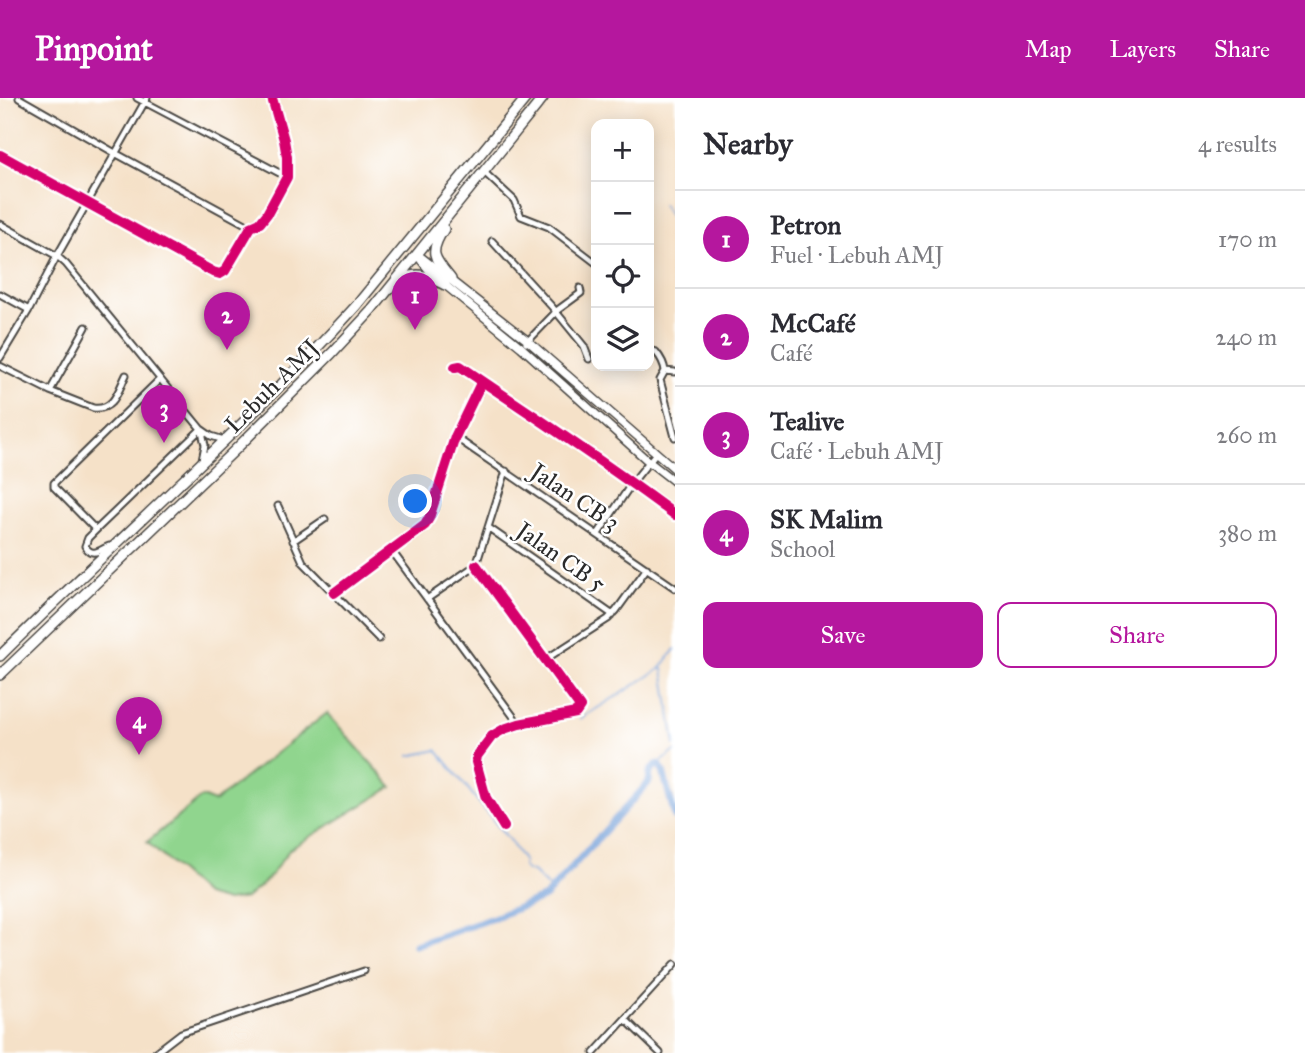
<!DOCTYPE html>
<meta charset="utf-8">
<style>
body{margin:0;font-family:"IM FELL Great Primer",serif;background:#f2f2f3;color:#2b2b33}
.controls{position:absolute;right:21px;top:21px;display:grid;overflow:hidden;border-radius:14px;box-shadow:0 4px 18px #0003}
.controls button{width:63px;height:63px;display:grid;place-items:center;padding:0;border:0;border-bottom:2px solid #e1e1e2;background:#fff;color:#2b2b33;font:35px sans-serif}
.you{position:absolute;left:416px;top:404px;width:24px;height:24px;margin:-18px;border:5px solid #fff;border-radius:50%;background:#1a73e8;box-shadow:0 0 0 10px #1a73e833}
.badge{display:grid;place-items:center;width:46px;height:46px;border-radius:50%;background:#b5179e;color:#fff;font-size:23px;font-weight:700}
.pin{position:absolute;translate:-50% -58px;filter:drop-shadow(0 2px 4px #0008)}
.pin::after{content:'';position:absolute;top:37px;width:24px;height:21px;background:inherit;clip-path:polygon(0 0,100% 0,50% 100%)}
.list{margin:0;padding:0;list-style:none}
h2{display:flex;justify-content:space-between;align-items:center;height:91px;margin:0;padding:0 28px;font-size:30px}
h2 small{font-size:23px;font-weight:400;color:#7c7c81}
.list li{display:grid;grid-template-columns:46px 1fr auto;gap:21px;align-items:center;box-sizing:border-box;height:98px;padding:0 28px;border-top:2px solid #e1e1e2}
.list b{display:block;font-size:26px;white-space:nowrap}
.list p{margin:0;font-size:23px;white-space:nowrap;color:#7c7c81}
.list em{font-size:23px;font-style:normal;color:#7c7c81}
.actions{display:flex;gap:14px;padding:21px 28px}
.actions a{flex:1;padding:16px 0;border:2px solid #b5179e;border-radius:14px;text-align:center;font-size:24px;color:#b5179e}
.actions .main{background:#b5179e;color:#fff}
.icon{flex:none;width:38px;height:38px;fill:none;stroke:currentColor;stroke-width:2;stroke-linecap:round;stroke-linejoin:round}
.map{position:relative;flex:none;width:675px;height:955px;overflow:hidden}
header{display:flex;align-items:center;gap:42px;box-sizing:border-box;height:98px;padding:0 35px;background:#b5179e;color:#fff}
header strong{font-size:33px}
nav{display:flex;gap:38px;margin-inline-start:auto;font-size:24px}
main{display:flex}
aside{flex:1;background:#fff}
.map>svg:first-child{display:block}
.grass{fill:#90d58e;stroke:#5e805c;stroke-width:2}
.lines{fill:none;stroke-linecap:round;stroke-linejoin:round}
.stream{stroke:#6f9dd7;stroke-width:2}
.canal{stroke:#6f9dd7;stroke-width:7}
.minor-casing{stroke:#494643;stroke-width:9}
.secondary-casing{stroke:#494643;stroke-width:10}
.trunk-casing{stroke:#494643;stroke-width:12}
.minor{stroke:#fff;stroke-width:5}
.secondary{stroke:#fff;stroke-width:7}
.trunk{stroke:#fff;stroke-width:9}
.cycleway-casing{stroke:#fff;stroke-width:15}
.cycleway{stroke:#d6006c;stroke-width:10}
.labels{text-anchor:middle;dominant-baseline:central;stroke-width:5;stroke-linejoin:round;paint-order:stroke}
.street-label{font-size:24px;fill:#2b2b2b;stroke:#fff}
</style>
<header>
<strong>Pinpoint</strong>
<nav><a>Map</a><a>Layers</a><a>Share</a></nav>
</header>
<main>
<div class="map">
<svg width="675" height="955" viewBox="0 0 675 955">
<rect width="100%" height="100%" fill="#fff"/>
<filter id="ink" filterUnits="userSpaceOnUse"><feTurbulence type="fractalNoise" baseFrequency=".0143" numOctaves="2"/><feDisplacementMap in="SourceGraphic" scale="14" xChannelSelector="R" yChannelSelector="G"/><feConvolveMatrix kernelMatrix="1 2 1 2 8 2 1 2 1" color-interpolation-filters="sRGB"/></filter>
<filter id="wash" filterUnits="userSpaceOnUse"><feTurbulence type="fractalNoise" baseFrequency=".00686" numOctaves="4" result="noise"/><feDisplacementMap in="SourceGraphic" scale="28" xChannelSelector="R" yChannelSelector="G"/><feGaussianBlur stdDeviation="1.57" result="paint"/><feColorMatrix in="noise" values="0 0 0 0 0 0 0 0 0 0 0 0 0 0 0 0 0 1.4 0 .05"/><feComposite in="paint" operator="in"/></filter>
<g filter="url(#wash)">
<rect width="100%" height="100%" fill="#f5e1c8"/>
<!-- grass -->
<path class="grass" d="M327,615L392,689L290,751L268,781L246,800L227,803L205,797L147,744L202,699L214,704Z"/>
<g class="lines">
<!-- stream -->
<path class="stream" d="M662,106L675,124
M661,570L675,551
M580,621L660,571H663L675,647
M409,658L437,652L510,743L524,764L523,769L528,773L533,774L551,792
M659,666L675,653"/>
<!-- canal -->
<path class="canal" d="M415,847L493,820L545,799L649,684L650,674L656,667L659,666L663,673L675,719"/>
</g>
</g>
<g filter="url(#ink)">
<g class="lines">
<defs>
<path id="minor" d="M19,0L115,55L251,129
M137,0L287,79
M0,57L213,174L220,176L225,173L251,129L260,125L267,116L287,79V59L284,42L272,0
M484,74L514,102L521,118L549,129L596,165
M0,126L57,158L66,166L201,331L211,338L224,342
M492,143L553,210L584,248L589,261
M0,196L29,212
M526,245L554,216L555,214L581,195L580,190
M649,252L656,254C661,260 664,265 665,273
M0,260L29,212L57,158L147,0
M0,268L50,293L93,310C114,313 118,293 126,277
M455,269L460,268C532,317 605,364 675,417
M675,274L665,273L660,282L675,339
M50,293L86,229
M455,339L675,490
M202,362L205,347L202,334
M278,408L303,464L379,541
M489,430L613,517
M96,432L54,389V385L160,281
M598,436L632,385L656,355
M293,443L325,421
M112,449L109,448C100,452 92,460 85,448L88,440L96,432L201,331
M392,453L519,626
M476,467L580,609L576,615L519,626L504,631L492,638L477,658L476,664L486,700L504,729
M334,495L425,427L429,420L455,339L482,283
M427,501L476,467L506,373
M546,561L608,521L616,513L647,470
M625,921L660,955
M155,955L181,935L364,873
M594,955L675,866"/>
<path id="secondary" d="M417,157L428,171L445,187L521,249L648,363L675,384
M421,159L528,243L675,371"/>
<path id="trunk" d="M444,131C428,155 434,160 451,181
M398,183C418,172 427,178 445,187
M0,558C118,441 244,331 356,208L526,0
M0,577L236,351L332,255L372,212L543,0"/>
</defs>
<!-- minor casing -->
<use href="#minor" class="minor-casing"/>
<!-- secondary casing -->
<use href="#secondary" class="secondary-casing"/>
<!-- trunk casing -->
<use href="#trunk" class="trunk-casing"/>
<!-- minor -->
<use href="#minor" class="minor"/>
<!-- secondary -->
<use href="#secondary" class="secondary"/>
<!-- trunk -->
<use href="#trunk" class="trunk"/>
<defs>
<path id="cycleway" d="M0,57L213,174L220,176L225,173L251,129L260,125L267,116L287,79V59L284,42L272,0
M455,269L460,268C532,317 605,364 675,417
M476,467L580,609L576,615L519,626L504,631L492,638L477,658L476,664L486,700L504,729
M334,495L425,427L429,420L455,339L482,283"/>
</defs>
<!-- cycleway casing -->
<use href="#cycleway" class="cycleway-casing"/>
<!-- cycleway -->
<use href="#cycleway" class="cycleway"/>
</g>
</g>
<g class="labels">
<!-- street labels -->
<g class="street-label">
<text transform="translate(272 288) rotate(-45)">Lebuh AMJ</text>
<text transform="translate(575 399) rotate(34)">Jalan CB 3</text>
<text transform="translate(561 459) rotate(35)">Jalan CB 5</text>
</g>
</g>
</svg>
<div class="controls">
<button>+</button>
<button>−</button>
<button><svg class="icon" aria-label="locate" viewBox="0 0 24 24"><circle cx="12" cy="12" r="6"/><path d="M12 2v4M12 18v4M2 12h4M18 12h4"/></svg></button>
<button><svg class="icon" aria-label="layers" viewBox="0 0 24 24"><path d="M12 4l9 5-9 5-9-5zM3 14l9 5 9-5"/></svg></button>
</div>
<div class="you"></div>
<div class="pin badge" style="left:415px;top:232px">1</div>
<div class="pin badge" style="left:227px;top:252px">2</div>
<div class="pin badge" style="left:164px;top:345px">3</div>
<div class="pin badge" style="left:139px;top:657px">4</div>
</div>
<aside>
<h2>Nearby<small>4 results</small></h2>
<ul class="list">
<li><span class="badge">1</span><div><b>Petron</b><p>Fuel · Lebuh AMJ</p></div><em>170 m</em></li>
<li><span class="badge">2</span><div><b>McCafé</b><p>Café</p></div><em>240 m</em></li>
<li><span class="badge">3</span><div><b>Tealive</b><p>Café · Lebuh AMJ</p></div><em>260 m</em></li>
<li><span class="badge">4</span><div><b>SK Malim</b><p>School</p></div><em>380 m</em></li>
</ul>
<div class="actions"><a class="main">Save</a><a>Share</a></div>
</aside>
</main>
